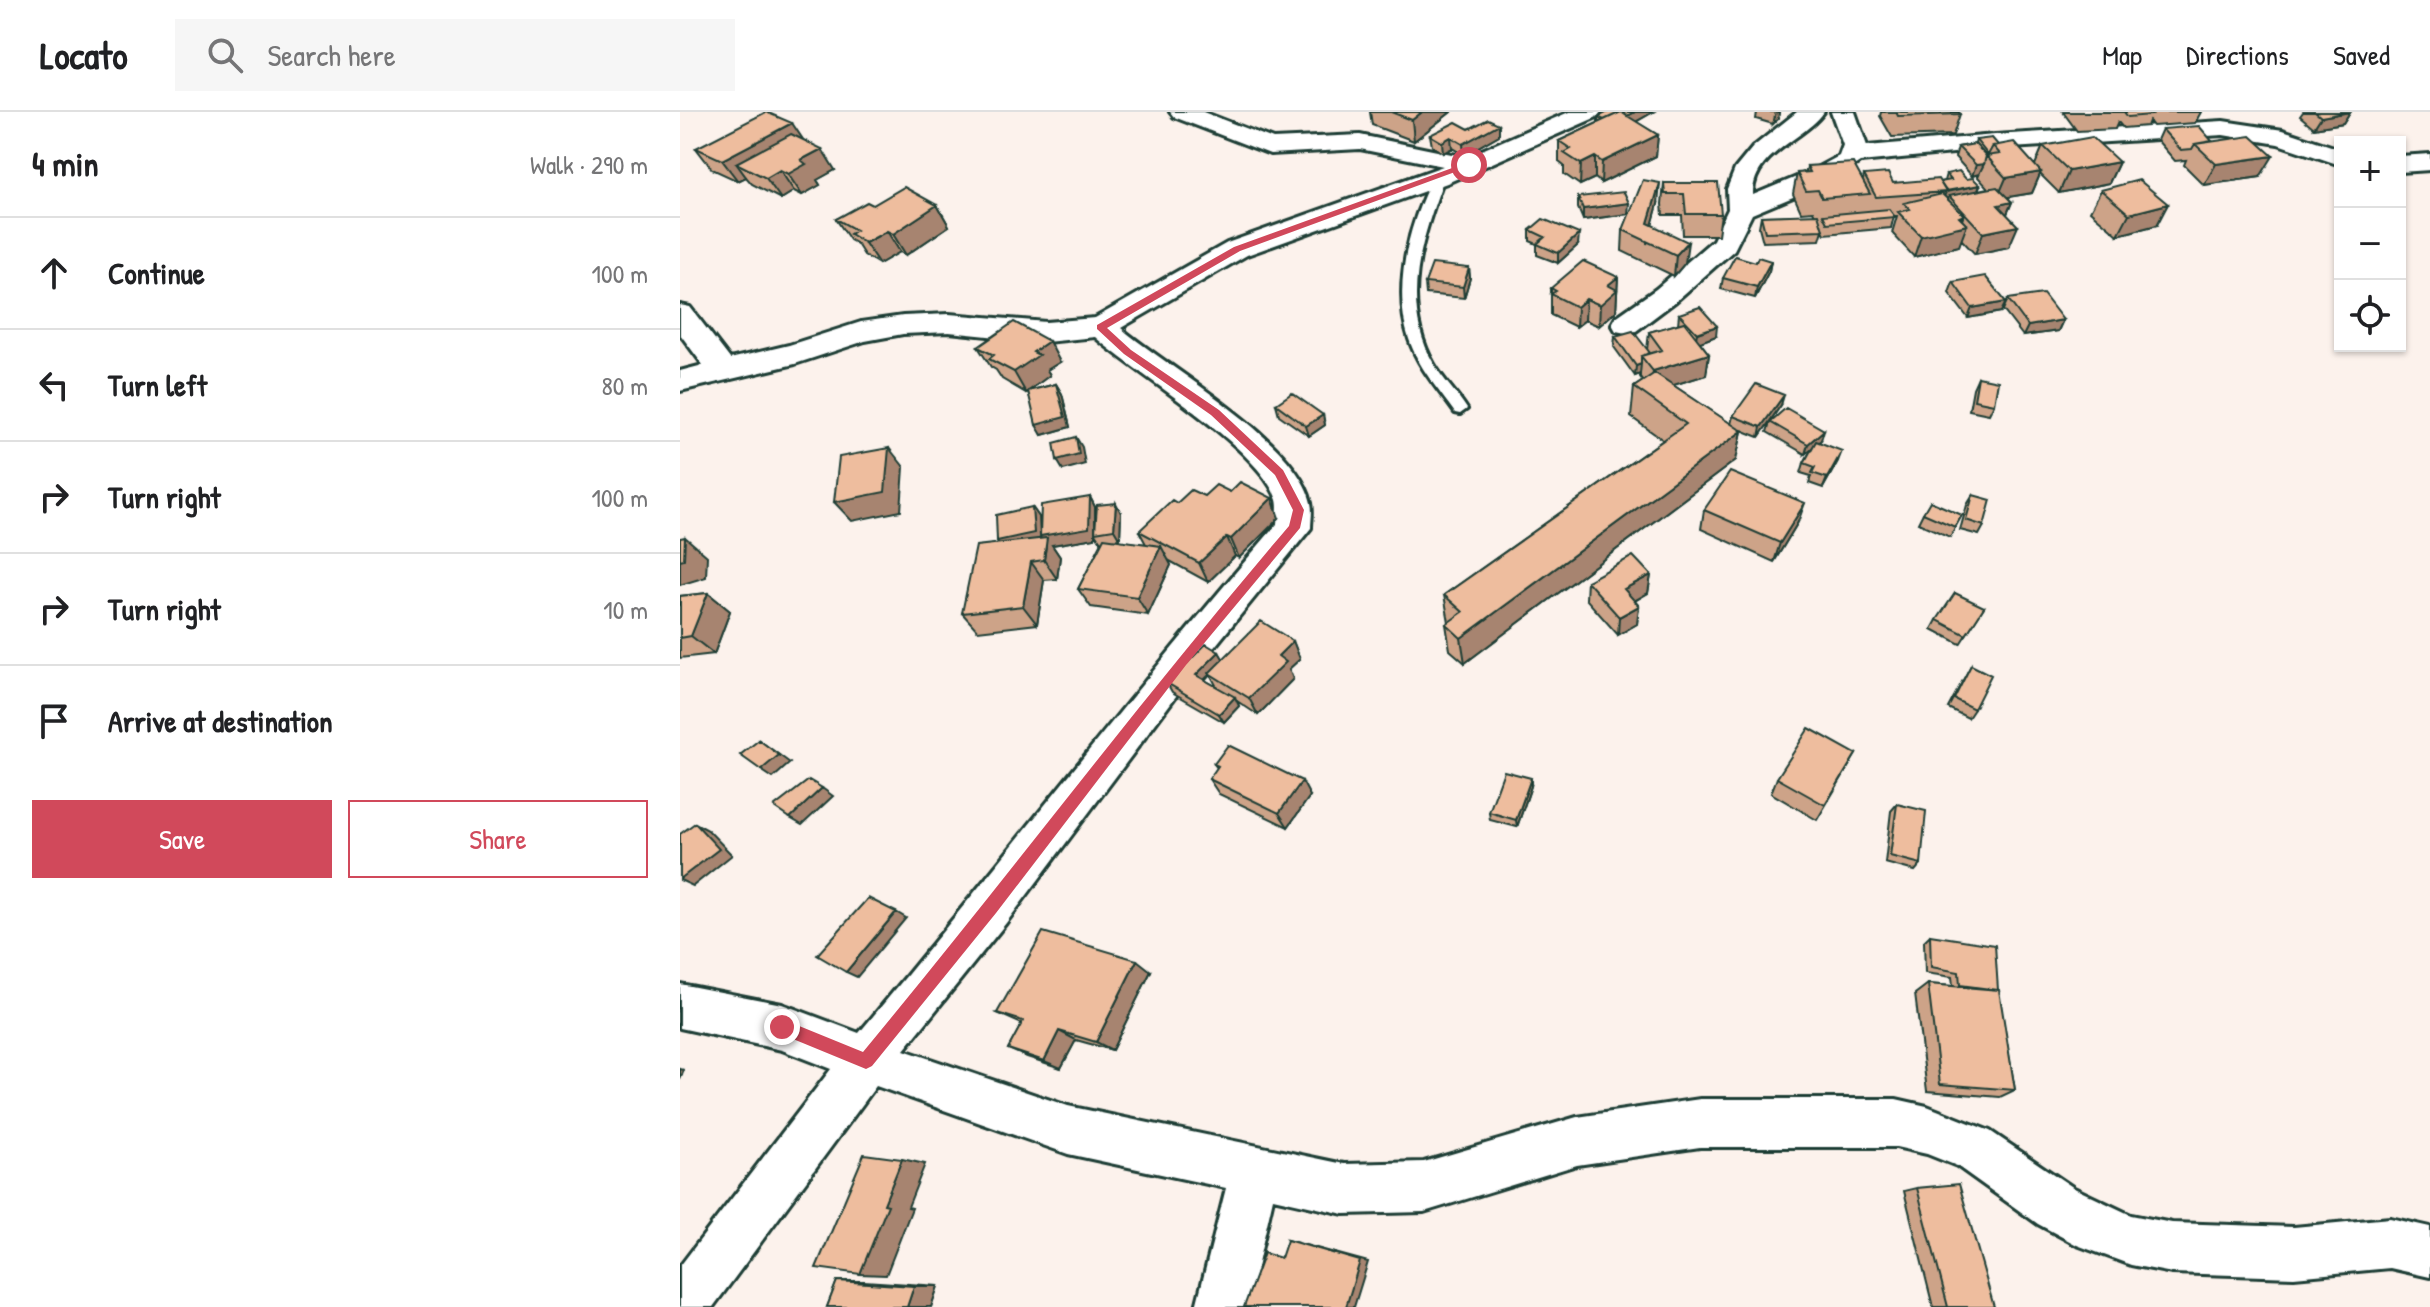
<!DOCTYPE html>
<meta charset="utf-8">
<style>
body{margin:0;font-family:"Patrick Hand",sans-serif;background:#f6f6f6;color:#202124}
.controls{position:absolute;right:24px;top:24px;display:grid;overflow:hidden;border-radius:0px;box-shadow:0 2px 6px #0004}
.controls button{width:72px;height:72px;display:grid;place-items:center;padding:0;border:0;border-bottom:2px solid #e0e0e0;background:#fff;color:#202124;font:40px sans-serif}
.stop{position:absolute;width:24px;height:24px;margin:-18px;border:6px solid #d1495b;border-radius:50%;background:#fff}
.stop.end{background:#d1495b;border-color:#fff;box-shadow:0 2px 8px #0008}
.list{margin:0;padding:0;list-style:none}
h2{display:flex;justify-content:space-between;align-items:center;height:104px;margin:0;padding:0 32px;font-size:34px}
h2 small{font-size:26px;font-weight:400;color:#757577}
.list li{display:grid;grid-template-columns:52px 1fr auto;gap:24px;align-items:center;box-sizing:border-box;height:112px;padding:0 32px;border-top:2px solid #e0e0e0}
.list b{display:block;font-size:30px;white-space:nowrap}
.list em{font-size:26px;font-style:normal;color:#757577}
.actions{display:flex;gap:16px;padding:24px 32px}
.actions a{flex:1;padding:18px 0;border:2px solid #d1495b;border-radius:0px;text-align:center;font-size:28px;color:#d1495b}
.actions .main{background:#d1495b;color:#fff}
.icon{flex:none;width:44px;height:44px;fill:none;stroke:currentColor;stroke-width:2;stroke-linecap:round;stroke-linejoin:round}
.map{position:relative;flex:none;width:1750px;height:1195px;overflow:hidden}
header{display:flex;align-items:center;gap:48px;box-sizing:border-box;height:112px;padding:0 40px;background:#fff;border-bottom:2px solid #e0e0e0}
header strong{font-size:38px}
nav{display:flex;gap:44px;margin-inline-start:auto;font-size:28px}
.search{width:560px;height:72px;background:#f6f6f6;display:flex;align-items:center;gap:20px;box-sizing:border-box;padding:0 28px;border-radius:0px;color:#757577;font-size:30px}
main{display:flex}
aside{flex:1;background:#fff}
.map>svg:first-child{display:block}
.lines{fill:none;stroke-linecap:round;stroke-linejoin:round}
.lane-casing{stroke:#1f3d34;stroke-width:6}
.street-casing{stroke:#1f3d34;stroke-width:6}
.lane{fill:#fff;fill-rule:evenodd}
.street{fill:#fff;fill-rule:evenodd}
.wall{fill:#cda388;stroke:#1f3d34;stroke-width:2;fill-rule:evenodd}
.shaded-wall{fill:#a7846f;stroke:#1f3d34;stroke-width:2}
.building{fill:#eebd9e;stroke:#1f3d34;stroke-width:2}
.route{fill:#d1495b}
</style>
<header>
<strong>Locato</strong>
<div class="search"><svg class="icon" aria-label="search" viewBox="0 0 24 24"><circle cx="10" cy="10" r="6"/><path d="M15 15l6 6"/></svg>Search here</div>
<nav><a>Map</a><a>Directions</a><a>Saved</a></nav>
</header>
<main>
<aside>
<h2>4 min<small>Walk · 290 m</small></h2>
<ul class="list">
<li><svg class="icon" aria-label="ahead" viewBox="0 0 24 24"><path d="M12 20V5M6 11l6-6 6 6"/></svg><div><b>Continue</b></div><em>100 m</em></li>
<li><svg class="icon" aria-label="left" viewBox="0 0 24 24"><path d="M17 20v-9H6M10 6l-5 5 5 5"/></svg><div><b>Turn left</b></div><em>80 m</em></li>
<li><svg class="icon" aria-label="right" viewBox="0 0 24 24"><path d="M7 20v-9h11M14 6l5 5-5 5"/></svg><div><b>Turn right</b></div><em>100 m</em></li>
<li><svg class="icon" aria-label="right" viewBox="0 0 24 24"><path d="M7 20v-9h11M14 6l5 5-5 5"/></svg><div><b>Turn right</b></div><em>10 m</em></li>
<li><svg class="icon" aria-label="arrive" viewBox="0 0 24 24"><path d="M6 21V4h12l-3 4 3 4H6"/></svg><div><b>Arrive at destination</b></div></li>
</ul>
<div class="actions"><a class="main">Save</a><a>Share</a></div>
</aside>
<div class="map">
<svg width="1750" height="1195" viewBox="0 0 1750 1195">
<rect width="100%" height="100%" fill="#fcf2ec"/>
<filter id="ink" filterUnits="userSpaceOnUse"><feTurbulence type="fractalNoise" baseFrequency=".0125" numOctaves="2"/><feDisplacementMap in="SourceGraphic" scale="16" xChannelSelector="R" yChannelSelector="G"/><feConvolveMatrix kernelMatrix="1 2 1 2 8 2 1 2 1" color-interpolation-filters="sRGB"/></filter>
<g filter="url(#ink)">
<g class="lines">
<defs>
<path id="lane" d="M754,63L764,66C742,127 719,191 754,252C763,268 777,281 787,297L780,302L775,301C758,277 738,255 729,227C712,175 729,110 754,63Z"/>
<path id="street" d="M490,0H523L593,27L680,23L786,45L889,0H921L917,5L767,71L567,143L441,216C489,257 618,329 631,391C633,399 631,408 631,416L514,560L326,811L224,938L388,994L664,1052L744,1050L897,1005L1020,987H1216L1247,994L1310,1019L1394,1076L1451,1103L1492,1111L1614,1115L1710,1106L1750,1115V1165L1710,1156L1614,1165L1492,1161L1451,1153L1397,1133L1358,1112L1277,1054L1247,1042L1216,1035H1020L897,1053L744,1100L664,1102L593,1086L568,1195H516L546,1076L388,1042L196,974L33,1195H0V1154L151,957L102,938L0,916V872L102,892L179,921C320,753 453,578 597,412C597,405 599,395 597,388C579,335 459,264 415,225L366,230L269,220L223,222L185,229L115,252L0,279V259L23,253L0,222V193L10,195L50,247L109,233L181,210L223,204L269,202L366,210L415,206L547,131L763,54L680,37L590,42L494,5Z
M1117,0H1144C1124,28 1072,42 1073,83L1131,59L1159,44L1163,33L1151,0H1175L1187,34L1315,23L1543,9L1603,18L1660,37V53L1598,32L1543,23L1315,37L1180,50L1149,70L1072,102L1054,138L996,189L956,219L946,221L936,219L932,212L936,205L976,177L1033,128L1048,97L1047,77L1055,57L1073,35Z
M1750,42V58L1720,60V44Z"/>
</defs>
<!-- lane casing -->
<use href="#lane" class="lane-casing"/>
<!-- street casing -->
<use href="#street" class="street-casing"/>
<!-- lane -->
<use href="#lane" class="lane"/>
<!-- street -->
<use href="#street" class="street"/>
</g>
<!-- wall -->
<path class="wall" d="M690,0H771L734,29L692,13Z
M928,0H973L956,10L978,23L976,44L921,71L915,66L900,73L884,62V54L879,50V29L918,11V5Z
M1077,0H1099L1098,7L1093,12L1076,7Z
M1201,0H1279L1280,2L1273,23L1212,25L1200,4Z
M1383,0H1521L1515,11L1473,14L1469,9L1467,14L1443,16L1438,10L1435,17L1397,19Z
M1623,0H1670L1663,11L1634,16L1620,4Z
M819,12V23L784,43L772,36L763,41L752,34L750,23Z
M1482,17L1532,29L1580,65L1524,73L1504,53L1506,48L1495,49L1477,28Z
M123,28L155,58L137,68L140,73L122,83L114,79L101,87L72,72L66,65L58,69L32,57L16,36Z
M1296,28L1318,33L1355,53L1363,34L1439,50L1429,71L1379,81L1360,62L1352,81L1327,85L1332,90L1327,102L1329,135L1295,142L1281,127L1279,134L1234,145L1212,121L1217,104H1214L1211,116L1145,122L1143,118L1140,128L1083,130L1079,115L1081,104L1135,103L1133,99L1121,100L1113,82L1117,61H1126L1127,54L1183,68L1184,63L1213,71L1260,70L1264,69L1266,62L1286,67L1300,73L1298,78L1308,76L1298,65L1299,62L1292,64L1275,45L1278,35L1295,32Z
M984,71L1041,102L1038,123H1003L1002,103H983L982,92Z
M1421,78L1477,113L1438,123L1410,99Z
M898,85L948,102L903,108L898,96Z
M978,92L972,113L1005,151L994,164L942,139L943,118Z
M193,93H257L269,114L226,143L220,140L199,152L184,143L177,132L170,128L156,107Z
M850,118L898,133L878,151L857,143V132L850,129Z
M1091,149L1089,159L1075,186L1041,177L1043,166L1076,150Z
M789,156L790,166L784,186L746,182L745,171Z
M938,165L936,199L919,214L905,208L896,215L871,203V176Z
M1273,170L1321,200L1288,206L1269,181Z
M1328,187L1383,208L1378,219L1343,224L1323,198Z
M999,202L1036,224L1020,230L1029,242L1026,263L993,273L1051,312L1053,304L1101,293L1079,325L1059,317L1062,319L1056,348L785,551L770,538L766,512L769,510L764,483L983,328L951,305L954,275L963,269L960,265V262L955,264L934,235L935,224L967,238L969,220L998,212Z
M298,235L380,250L367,258L370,263L348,279L376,272L382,282L390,315L362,323L348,280L346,281L322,267L316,258L311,255Z
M1298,265L1314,292L1309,302L1289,298L1293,276Z
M596,292L643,303L645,313L629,324L599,303Z
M1090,310L1141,328L1138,330L1158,349L1143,376L1129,371L1131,364L1121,361L1124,351L1133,334L1125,342L1087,320Z
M1293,383L1304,414L1299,423L1280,418L1287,393Z
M524,384L599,406L559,446L555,444L528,470L488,448L491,453L468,503L411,495L398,477L423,429L421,430L415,421V426L372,433L380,445L377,467L364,468L357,512L298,519L282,501L318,431L352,395L359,405L360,420L410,385L415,395V414L441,401L440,427L434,428L466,432L459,419L497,391Z
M1024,398L1118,410L1094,450L1021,417Z
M1243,401L1282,403L1270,425L1238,411Z
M971,463L968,481L955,489L959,494L957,512L938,523L906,487L907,469Z
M28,481L50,499L34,542L0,546V484Z
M1304,495L1280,532L1252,517L1257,508Z
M613,529L620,547L609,557L613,567L578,603L557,589L559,594L544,610L492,580L487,571L539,540L543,547ZM530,562L537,575L525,568Z
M1291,553L1294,597L1288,606L1268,596Z
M1176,642L1137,708L1091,681L1097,666Z
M534,652L630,684L608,715L539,682L529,667L537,656Z
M851,674L837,715L810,708L809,700Z
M1217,692L1241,752L1235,759L1205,751L1211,699Z
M1250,823L1318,878L1335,978L1320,985L1247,979L1235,882L1248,872L1273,874L1272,865L1245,861L1244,829Z
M471,859L432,938L396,928L381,956L347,945L328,937L342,912L317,901Z
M1237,1076L1314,1195H1253L1224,1079Z
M157,1169H184L258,1174L251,1195H147Z"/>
<!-- shaded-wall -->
<path class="shaded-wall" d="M742,0H771L734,29L732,8Z
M955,0H973L932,23V13Z
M1096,0H1099L1098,7L1093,12Z
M1670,0L1663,11L1634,16L1641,5Z
M112,11L126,32L56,51L66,65L58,69L42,48Z
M819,12V23L784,43L783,32Z
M978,23L976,44L921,71L922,50Z
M771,25L772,36L763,41L762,30Z
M142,37L155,58L137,68L140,73L122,83L108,62L121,48Z
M1593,44L1580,65L1524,73L1536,52Z
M915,45V66L900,73L901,52Z
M1439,50L1429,71L1379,81L1389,59Z
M1304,52L1299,62L1292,64L1296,53Z
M100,58L114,79L101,87L86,66Z
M1361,60L1352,81L1317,87L1326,66Z
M980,71L978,92L967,132L968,111Z
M1300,73L1296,84H1269L1268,89L1262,90L1266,80Z
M1332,90L1323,111L1318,93Z
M949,91L948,102L903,108V97Z
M1488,92L1477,113L1438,123L1449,102Z
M257,93L269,114L226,143L213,122Z
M1284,103L1279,115L1287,113L1279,134L1234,145L1241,124Z
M1338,114L1329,135L1295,142L1303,121Z
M207,119L220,140L199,152L185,131Z
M899,122L898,133L878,151V141Z
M1008,130L1005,151L994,164L996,143Z
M1091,149L1089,159L1075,186L1077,175Z
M789,156L790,166L784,186L783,175Z
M938,165L936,199L919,214L920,193L928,173Z
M906,187L905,208L896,215L897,195Z
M1326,190L1321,200L1288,206L1292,196Z
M1383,208L1378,219L1343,224L1348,214Z
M1037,214L1036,224L1015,232L1017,221Z
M369,229L380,250L367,258L370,263L346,281L334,260L353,240Z
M1029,242L1026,263L971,280L973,259Z
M961,252L960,262L955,264L956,254Z
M376,272L382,282L390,315L362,323L356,313Z
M1104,283L1101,293L1079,325L1081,315Z
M643,303L645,313L629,324L626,314Z
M1144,318L1141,328L1125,342L1128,332Z
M1062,319L1056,348L785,551L781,526Z
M396,325L402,335L405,352L383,358L377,348Z
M209,336L224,355L221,399L172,409L154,390Z
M1162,339L1158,349L1143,376L1147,366Z
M410,385L415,395V426L372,433L380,445L377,467L364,448L366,433L360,425L361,431L324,439L317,429L352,395L359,405L360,424Z
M592,386L599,406L559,446L551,427Z
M436,391L441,401L440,427L434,417Z
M1125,391L1118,410L1094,450L1100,431Z
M5,425L27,444L26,465L0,473V448Z
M547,425L555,444L528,470L519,451Z
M481,434L491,453L468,503L457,485Z
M351,450L364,468L357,512L343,494Z
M971,463L968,481L943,495L944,477Z
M28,481L50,499L34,542L11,524Z
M959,494L957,512L938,523L939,505Z
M613,529L620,547L609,557L613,567L578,603L569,586L598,544Z
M539,540L544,548L521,571L516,563Z
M555,585L559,594L544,610L539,602Z
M79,628L110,651L93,666L81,658Z
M851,666V674L837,715L836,708Z
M622,669L630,684L608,715L599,701Z
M142,676L153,684L122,713L110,706Z
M15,711L28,718L52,743L13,774L0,768V767Z
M216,800L226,806L177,865L166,860Z
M457,848L471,859L432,938L416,930Z
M379,919L396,928L381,956L364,949Z
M0,957L4,958L0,968Z
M222,1047L245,1052L228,1095L232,1096L206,1163L180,1162L204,1092Z
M607,1128L688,1150L674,1195H666Z
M234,1174H258L251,1195H227Z"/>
<!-- building -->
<path class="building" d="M86,0L112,11L42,48L16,36Z
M711,0H742L732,8Z
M928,0H955L947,4L941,0L924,8L918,5Z
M941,0L978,23L922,50L915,45L901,52L884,41L891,37L879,29Z
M1216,0H1279L1280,2L1218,4Z
M1444,0H1469L1472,3L1448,5Z
M1635,0H1670L1641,5Z
M808,7L819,12L783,32L771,25L762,30L750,23L776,10L789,17Z
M1519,14L1532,29L1515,32L1512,37L1501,38L1482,17Z
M111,22L142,37L121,48L126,52L108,62L100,58L86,66L56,51Z
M1571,24L1593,44L1536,52L1515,32Z
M1412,25L1439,50L1389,59L1363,34Z
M1312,26L1318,33L1313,34L1308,43L1296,28Z
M1334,30L1361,60L1326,66L1306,44L1320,42L1313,34Z
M1295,32L1312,50L1306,44L1304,52L1296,53L1278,35Z
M1173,51L1190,82L1142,86L1138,78L1126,79L1117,61L1130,60L1127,54Z
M1279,59L1286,67L1293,66L1300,73L1266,79L1260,70L1271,68L1266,62Z
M1208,61L1213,71L1258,67L1266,80L1196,85L1184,63Z
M963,68L980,71L968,111L1008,130L996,143L943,118Z
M1459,68L1488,92L1449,102L1421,78Z
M984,71H1038L1041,102H1006L1004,82H985Z
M224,75L257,93L213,122L207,119L185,131L170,122L176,118L156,107L187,90L193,93Z
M1317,75L1332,90L1318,93L1338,114L1303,121L1269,84Z
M944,80L949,91L903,97L898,85Z
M1262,82L1284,103L1279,105L1287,113L1241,124L1218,100L1230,97L1224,91Z
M1209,97L1215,105L1147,111L1143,103Z
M1138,102L1143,118L1085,120L1081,104Z
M863,107L899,122L878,141L857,132L865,125L850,118Z
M1055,144L1076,150L1078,145L1091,149L1077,175L1043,166Z
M903,149L938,165L928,173L937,178L920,193L906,187L897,195L871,182L876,179L871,176Z
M752,152L789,156L783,175L745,171Z
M1305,164L1326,190L1292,196L1273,170Z
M1363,182L1383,208L1348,214L1328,187Z
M1020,195L1037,214L1017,221L999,202Z
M334,210L369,229L353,240L359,243L334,260L309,247L314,243L298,235Z
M1004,210L1029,242L973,259L961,244L982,238L969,220Z
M953,219L970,241L961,244V252L956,254L935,224Z
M975,261L1062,319L781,526L766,512L783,500L764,483L1006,312L954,275Z
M1298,265L1318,269L1314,292L1294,288Z
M376,272L385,305L356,313L348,279Z
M1076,272L1104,283L1081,315L1053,304Z
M612,281L643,303L626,314L596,292Z
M1106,296L1144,318L1128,332L1090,310Z
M396,325L399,342L377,348L374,331Z
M1136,329L1162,339L1147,366L1132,361L1135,355L1124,351Z
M209,336L205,380L154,390L159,345Z
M1050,360L1125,391L1100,431L1024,398Z
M560,370L592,386L551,427L547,425L519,451L459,419L492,388L497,391L511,378L524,384L536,373L550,380Z
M1293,383L1311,388L1304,414L1286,408Z
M410,385L409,416L360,424L361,393Z
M1250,389L1282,403L1275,415L1243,401Z
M436,391L434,417L415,420L417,393Z
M352,395L354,421L317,429L316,403Z
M5,425L4,447L0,448V426Z
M367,426L364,448L351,450L343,494L282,501L296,434Z
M424,426L481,434L457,485L398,477Z
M953,444L971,463L944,477L959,494L939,505L907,469Z
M28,481L11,524L0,526V484Z
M1275,481L1304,495L1286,523L1257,508Z
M581,509L613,529L598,544L606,550L569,586L529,561Z
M526,532L539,540L516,563L555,585L539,602L487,571Z
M1291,553L1311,563L1294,597L1274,587Z
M1129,616L1176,642L1145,693L1097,666Z
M79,628L99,643L81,658L60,643Z
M548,633L622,669L599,701L529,667L538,654L534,652Z
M824,659L851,666L836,708L809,700Z
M129,668L142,676L110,706L94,695Z
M1217,692L1246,699L1241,752L1210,744Z
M15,711L39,737L0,767V722Z
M188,786L216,800L166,860L137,843Z
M363,820L457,848L416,930L379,919L364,949L328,937L343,909L317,901Z
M1250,823L1315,833L1318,878L1280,873L1279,860L1251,855Z
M1248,872L1319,878L1335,978L1260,972Z
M184,1042L222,1047L204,1092L208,1093L180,1162L136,1156Z
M1279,1072L1314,1195H1268L1237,1076Z
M607,1128L680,1149L666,1195H564L584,1141L601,1146Z
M157,1169L234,1174L227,1195H147Z"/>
</g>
<!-- route -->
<path class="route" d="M786,51L794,53L560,139L427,216L451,238L539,298L603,358L624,398L620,416L506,553L316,801L192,954L186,957L96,920L94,915L102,907L183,940C327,766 462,586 609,414L613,398L595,363L531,303L444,242L417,217V213L554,135Z"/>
</svg>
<div class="controls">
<button>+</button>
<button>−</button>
<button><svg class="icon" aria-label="locate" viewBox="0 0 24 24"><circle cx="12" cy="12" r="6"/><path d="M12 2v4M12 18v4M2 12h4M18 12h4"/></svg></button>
</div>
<div class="stop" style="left:789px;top:53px"></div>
<div class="stop end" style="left:102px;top:915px"></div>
</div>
</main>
